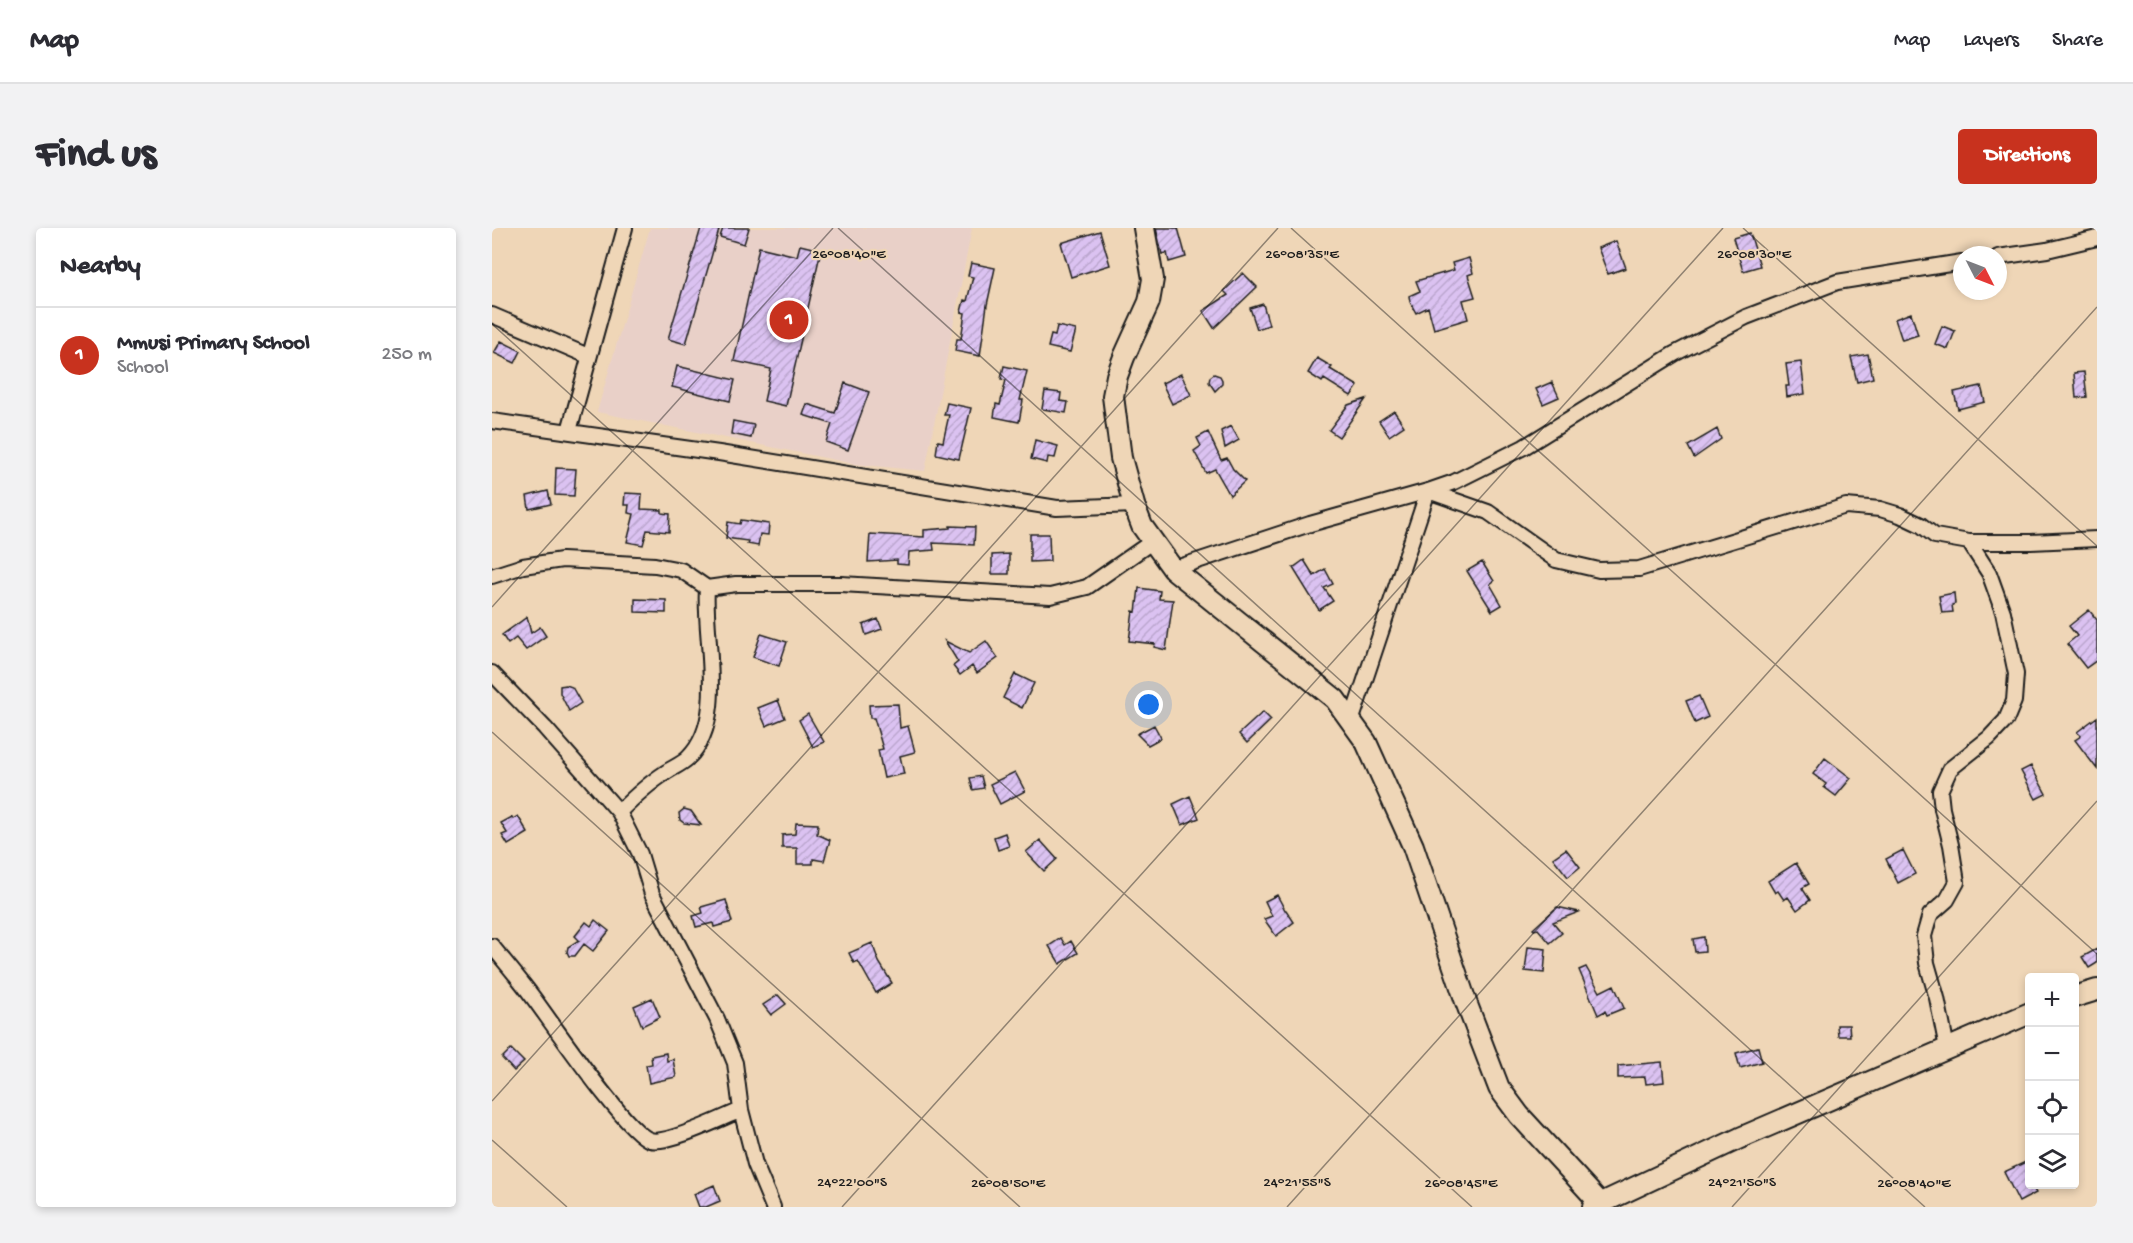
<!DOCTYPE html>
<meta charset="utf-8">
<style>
body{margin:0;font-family:"Gochi Hand",sans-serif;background:#f2f2f3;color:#2b2b33}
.controls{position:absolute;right:18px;bottom:18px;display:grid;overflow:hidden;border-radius:6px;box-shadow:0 3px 9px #0003}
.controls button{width:54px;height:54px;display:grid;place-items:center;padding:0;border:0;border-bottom:2px solid #e1e1e2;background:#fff;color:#2b2b33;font:30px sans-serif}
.compass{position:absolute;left:1461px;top:18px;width:54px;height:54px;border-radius:50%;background:#fff;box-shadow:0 3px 9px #0003;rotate:132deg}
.you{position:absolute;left:657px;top:477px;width:21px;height:21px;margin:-15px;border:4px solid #fff;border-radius:50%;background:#1a73e8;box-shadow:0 0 0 9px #1a73e833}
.badge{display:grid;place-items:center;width:39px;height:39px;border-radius:50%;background:#c8321e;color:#fff;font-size:20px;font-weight:700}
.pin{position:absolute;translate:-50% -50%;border:3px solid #fff;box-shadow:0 2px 6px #0006}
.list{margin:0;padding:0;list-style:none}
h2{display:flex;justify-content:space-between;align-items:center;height:78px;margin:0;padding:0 24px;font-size:26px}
h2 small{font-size:20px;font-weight:400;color:#7c7c81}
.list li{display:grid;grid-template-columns:39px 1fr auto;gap:18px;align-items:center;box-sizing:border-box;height:96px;padding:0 24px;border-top:2px solid #e1e1e2}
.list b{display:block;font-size:22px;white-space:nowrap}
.list p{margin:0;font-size:20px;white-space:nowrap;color:#7c7c81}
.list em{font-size:20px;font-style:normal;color:#7c7c81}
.icon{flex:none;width:33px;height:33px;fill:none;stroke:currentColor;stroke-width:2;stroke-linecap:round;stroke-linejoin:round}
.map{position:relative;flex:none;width:1605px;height:979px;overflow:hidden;border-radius:6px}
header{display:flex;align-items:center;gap:36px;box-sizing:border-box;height:84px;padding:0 30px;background:#fff;border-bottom:2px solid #e1e1e2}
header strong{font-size:28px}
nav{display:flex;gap:33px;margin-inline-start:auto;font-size:21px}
.intro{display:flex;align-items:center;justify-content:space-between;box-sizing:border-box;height:144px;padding:0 36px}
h1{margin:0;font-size:42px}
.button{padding:15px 27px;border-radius:6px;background:#c8321e;color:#fff;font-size:21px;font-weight:700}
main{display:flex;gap:36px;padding:0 36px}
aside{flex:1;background:#fff;border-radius:6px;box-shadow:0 3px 9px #0003}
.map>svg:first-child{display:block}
.built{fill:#e9d0c8}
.building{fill:url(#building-hatch);stroke:#1c1c1c;stroke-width:1.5}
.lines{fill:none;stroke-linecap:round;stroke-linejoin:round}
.street-casing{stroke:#1c1c1c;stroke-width:18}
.secondary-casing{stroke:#1c1c1c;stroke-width:24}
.street{stroke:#efd6b7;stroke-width:14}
.secondary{stroke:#efd6b7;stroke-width:20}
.ticks{fill:none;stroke:#1c1c1c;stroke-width:1.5;stroke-opacity:0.45}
.ticks-label{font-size:15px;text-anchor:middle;fill:#1c1c1c;stroke:#efd6b7;stroke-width:4.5;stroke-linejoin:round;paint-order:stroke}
</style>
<header>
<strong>Map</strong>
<nav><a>Map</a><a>Layers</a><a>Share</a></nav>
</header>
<div class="intro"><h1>Find us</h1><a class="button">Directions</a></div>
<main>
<aside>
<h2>Nearby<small></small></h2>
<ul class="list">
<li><span class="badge">1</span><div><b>Mmusi Primary School</b><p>School</p></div><em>250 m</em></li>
</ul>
</aside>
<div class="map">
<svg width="1605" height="979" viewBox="0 0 1605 979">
<defs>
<pattern id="building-hatch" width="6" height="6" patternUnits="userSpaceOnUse" patternTransform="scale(1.5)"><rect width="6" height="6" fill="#dbc2f1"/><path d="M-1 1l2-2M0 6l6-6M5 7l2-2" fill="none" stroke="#bba6ce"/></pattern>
</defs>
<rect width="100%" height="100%" fill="#efd6b7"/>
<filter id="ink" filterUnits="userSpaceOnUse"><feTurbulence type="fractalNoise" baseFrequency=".0167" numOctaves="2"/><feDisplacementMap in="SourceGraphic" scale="12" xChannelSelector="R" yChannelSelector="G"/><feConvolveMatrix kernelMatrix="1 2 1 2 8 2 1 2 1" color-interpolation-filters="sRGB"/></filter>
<g filter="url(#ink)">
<!-- built -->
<path class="built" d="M158,0H480L433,243L363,236L105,184Z"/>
<!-- building -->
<path class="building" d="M209,0L227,2L194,116L176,111Z
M231,0H257L252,16L228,9Z
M664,0H686L694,29L677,34L675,25L670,26Z
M608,3L618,37L579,49L569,15Z
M1258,5L1268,38L1251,43L1241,10Z
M1124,13L1134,40L1116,46L1106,20Z
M308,17L329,22L294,178L272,173L279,141L242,133L267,19L305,28Z
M977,30L981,45L976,47L983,69L971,72L976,91L942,101L936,79L924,85L918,74L917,68L928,63L924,53L962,42L960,35Z
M479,35L503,40L495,77L488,128L463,123L465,111H469L473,85L469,84L472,72L475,73L481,49L476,48Z
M751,45L765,59L722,100L711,83L736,67L732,63Z
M771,76L777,97L765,101L758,80Z
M1419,85L1426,107L1410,112L1403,91Z
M565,98L584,102L578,124L556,119L559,107L563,108Z
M1450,98L1463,103L1456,121L1443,116Z
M9,113L29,123L23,135L2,125Z
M1376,126L1381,150L1365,154L1359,129Z
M825,130L840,139L838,141L866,158L859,168L832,151L830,154L816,145Z
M1309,134L1313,166L1295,169L1294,158H1297L1294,136Z
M185,138L243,152L238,173L180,159Z
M512,138L535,143L528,172H531L527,194L502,189L504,176L508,177L514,152L509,151Z
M1592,144L1595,169L1584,170L1582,145Z
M689,146L699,167L680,176L670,155Z
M722,146L728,148L730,152V156L723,163L717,154L718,149Z
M1060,154L1067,169L1051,176L1044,161Z
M353,155L377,164L356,222L334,214L340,196L311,187L315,176L343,185Z
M1489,158L1493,174L1466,181L1462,164Z
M553,163L569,165L568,173L576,174L574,185L550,181Z
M874,171L847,209L837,202L856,177Z
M455,175L479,180L467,231L444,226L446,213L451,214L457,187H452Z
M902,183L912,198L897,208L887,193Z
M241,193L262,197L259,210L239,206Z
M739,198L747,212L733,220L729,203Z
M1225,201L1229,211L1202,230L1196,218Z
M716,204L729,232L735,230L741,241L753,253L738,267L723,241L714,245L702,223L709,218L705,210Z
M543,212L566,218L563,230L556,229L555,235L539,231Z
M64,240L84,241L82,268L63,267Z
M56,263L59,276L37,281L35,268Z
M133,265L150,266L149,281L170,282V285L178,286L177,304L155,302L151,317L135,314L142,286L136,285L137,277H132Z
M249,292L277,296L276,307L268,306L266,318L255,316L256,313L234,310L236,294L248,296Z
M458,298L483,299L482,317L441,315L442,322L417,324L416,337L405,336V332L376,334L378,306L432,309V302L458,300Z
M538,306H557L558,333L538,334Z
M517,326V346H500V327Z
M812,332L822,348L833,341L841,356L832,360L841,373L827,382L801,340Z
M990,334L1002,353L998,356L1010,377L1000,383L975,343Z
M647,360L668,363L667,371L681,372L674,422L662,419L663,416L637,413L641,383L644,384Z
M1462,365L1463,376L1460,377L1461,384L1450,385L1447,368Z
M143,371L174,372V385L143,384Z
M1597,382L1605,392V432L1594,440L1575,416L1585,408L1577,398Z
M35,389L39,405L48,399L54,408L34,422L24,410L16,416L10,407Z
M386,391L390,401L374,407L371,397Z
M269,406L295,414L287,438L261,429Z
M453,413L477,425L494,413L506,430L485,445L480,438L468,447L461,438L466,434Z
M523,446L542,455L530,480L511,470Z
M74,457L80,459L89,475L77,483L68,465V458Z
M1207,468L1216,489L1203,495L1194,473Z
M286,472L293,490L274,498L266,480Z
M406,476L408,500L416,498L423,524L408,528L412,546L392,550L386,522L391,521L382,490H378L377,477Z
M771,484L779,492L755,515L747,506Z
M316,486L332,514L321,519L307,492Z
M1605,489V541L1583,512L1589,508L1585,504Z
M662,497L669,510L656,517L645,506Z
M1333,530L1359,550L1344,568L1332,559L1334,556L1321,546Z
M1539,538L1554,566L1544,571L1529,543Z
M523,544L533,563L508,576L498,556Z
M489,548L492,560L481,562L478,550Z
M698,568L707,590L690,597L681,576Z
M192,581L199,583L209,597L192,595L188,592L187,585Z
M26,588L36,605L16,617L10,607L15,605L9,595L20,589L21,591Z
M304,595L326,596L325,606L338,612L332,633L321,631V636H305V620H290V607L303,606Z
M513,605L517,618L506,622L502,609Z
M548,612L565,631L552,643L534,624Z
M1074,621L1088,639L1076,649L1061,630Z
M1411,622L1423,646L1406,655L1394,631Z
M1304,635L1317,656L1310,660L1318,672L1305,682L1296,669L1292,672L1286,663L1283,665L1276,653Z
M785,667L793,682H794L802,694L784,708L772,691L780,688L773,673Z
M234,672L240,694L222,699L221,695L204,699L201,688L211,685L209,679Z
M1065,679L1087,684L1061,694L1070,705L1058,715L1046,701L1042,702L1041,701Z
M103,692L117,703L101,723L92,716L83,728H77L75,724L76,719L87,712L83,708L94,694L99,698Z
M1212,709L1213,723L1203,724L1201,711Z
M569,710L573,717L579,713L586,725L568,736L557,718Z
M380,715L387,734L400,755L384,765L366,733L362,735L357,725Z
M1036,719L1054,721L1052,745L1033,743Z
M1605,721V735L1597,740L1590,729Z
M1094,739L1108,764L1122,757L1132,780L1115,787L1113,783L1106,787L1087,742Z
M286,767L294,776L279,787L271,777Z
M160,770L168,789L150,798L142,778Z
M1345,797H1357L1358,808H1346Z
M1266,819L1270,834L1248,840L1244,825Z
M19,821L32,834L22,843L10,830Z
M174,825L175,833L181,831L184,849L157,855L154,837L160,836L159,828Z
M1170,834L1172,854L1154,856L1153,849L1126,850V838Z
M1538,932V957H1539L1544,965L1527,974L1512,944Z
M222,957L228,973L214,979H207L202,966Z"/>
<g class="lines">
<defs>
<path id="street" d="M1506,29L1555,22L1605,10
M0,87L96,128
M0,193L227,225L565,280L642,277
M77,203L133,0
M681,341L818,296L936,263L962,254L1032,219L1182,126L1254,89L1345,54L1470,34
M0,348L31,338L70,332L163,337L189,342L215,360
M0,445L53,500L127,584L148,626L160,666L225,791L243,835L249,882L263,936L281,979
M859,494L936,263L996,284L1064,332L1107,342L1147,341L1354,278L1388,281L1408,287L1429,297L1443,308L1477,314H1539L1605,311
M127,584C142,569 156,556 173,545C180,540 190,536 196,530C236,491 211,410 215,360L244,356H349L558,368L595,359L661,313
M0,718C12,733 25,748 37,764C57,790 134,905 158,912C175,917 230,890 249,882
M1455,820L1445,770L1435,735L1432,708L1438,687L1455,672L1465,654L1459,617L1450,581L1448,563L1458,541L1497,510L1514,492L1522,473L1524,446L1511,384L1497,345L1477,314"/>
<path id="secondary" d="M652,0L661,51L657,74L632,129L625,148L621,168L629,230L642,277L650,298L681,341L843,471L874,514L921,618L974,774L1007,860L1027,887L1108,975
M1582,769L1605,762
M1101,979L1248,910L1538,785"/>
</defs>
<!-- street casing -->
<use href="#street" class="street-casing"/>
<!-- secondary casing -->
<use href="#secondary" class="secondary-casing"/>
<!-- street -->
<use href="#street" class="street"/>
<!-- secondary -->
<use href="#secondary" class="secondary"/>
</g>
</g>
<!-- ticks -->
<path class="ticks" d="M346,0L1433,979M799,0L1605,726M1251,0L1605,318M0,96L980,979M0,379L341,0M0,504L528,979M0,873L786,0M0,912L75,979M350,979L1231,0M795,979L1605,79M1240,979L1605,573"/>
<g class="ticks-label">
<text x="357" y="30">26°08'40"E</text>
<text x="810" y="30">26°08'35"E</text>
<text x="1262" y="30">26°08'30"E</text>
<text x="360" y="958">24°22'00"S</text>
<text x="805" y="958">24°21'55"S</text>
<text x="1250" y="958">24°21'50"S</text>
<text x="516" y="959">26°08'50"E</text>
<text x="969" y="959">26°08'45"E</text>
<text x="1422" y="959">26°08'40"E</text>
</g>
</svg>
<div class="controls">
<button>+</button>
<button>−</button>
<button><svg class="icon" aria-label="locate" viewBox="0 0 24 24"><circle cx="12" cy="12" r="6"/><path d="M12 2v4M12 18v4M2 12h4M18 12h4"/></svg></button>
<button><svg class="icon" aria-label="layers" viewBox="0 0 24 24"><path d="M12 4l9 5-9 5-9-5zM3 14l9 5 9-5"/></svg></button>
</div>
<svg class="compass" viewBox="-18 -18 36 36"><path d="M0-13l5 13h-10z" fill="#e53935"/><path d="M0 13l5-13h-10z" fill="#7c7c81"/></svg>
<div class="you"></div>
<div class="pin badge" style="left:297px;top:92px">1</div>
</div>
</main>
